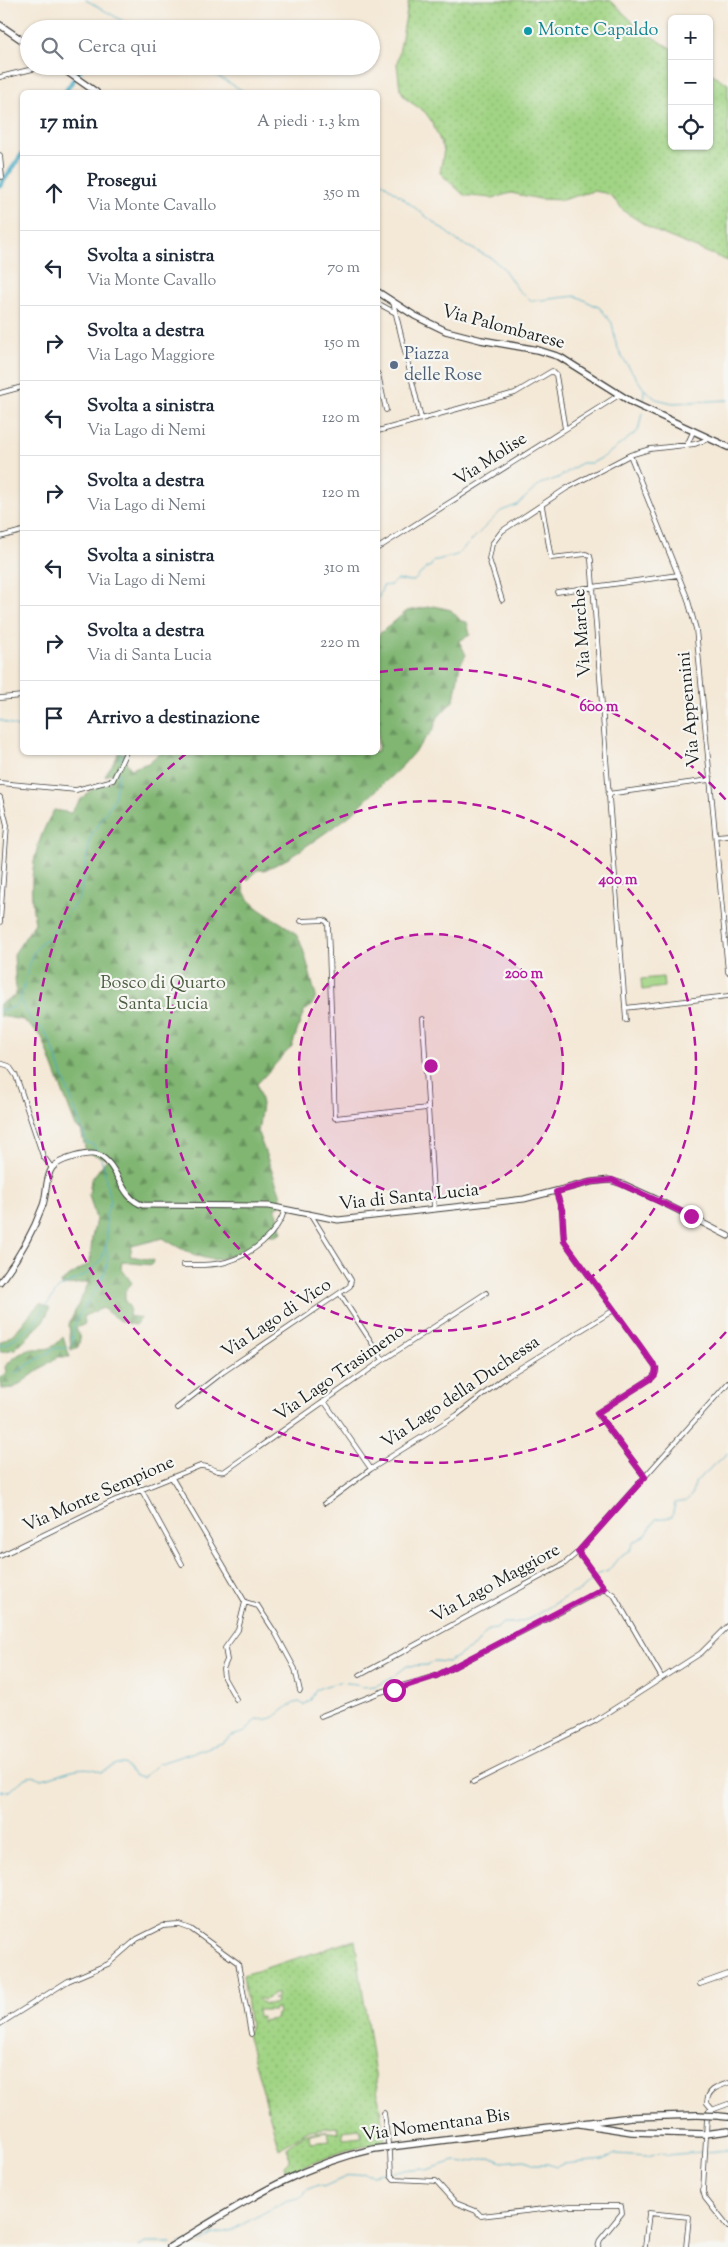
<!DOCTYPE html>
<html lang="it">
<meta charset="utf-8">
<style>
body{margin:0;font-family:"Sorts Mill Goudy",serif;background:#f6f6f7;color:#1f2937}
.controls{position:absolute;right:15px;top:15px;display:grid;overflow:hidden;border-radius:8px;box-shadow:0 1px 4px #0004}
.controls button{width:45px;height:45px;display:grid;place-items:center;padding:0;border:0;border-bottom:1px solid #e0e1e3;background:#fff;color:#1f2937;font:25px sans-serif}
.stop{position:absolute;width:15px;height:15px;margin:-11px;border:4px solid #b5179e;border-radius:50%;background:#fff}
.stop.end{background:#b5179e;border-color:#fff;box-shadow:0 1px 5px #0008}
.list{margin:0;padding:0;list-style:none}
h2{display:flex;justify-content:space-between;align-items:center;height:65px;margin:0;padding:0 20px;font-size:21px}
h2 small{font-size:16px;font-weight:400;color:#747a83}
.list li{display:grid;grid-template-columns:32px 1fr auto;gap:15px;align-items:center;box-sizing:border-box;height:75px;padding:0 20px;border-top:1px solid #e0e1e3}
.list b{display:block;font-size:19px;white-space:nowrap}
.list p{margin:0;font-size:16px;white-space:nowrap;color:#747a83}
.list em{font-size:16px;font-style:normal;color:#747a83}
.icon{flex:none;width:28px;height:28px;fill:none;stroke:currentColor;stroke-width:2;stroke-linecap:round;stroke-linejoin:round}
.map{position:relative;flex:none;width:728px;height:2247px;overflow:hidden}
.search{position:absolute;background:#fff;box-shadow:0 1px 4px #0004;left:20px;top:20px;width:360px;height:55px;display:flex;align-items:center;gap:12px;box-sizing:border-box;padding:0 18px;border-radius:28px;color:#747a83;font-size:19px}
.panel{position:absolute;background:#fff;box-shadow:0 1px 4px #0004;left:20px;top:90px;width:360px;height:665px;border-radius:8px}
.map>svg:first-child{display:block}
.green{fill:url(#green-dots);stroke:#5e7850;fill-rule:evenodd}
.forest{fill:url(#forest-firs);stroke:#4e6947}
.pitch{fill:#a1d484;stroke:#5e7850}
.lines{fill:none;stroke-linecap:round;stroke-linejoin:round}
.stream{stroke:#45abc5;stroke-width:1}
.canal{stroke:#45abc5;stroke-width:4.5}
.minor-casing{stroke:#3c3b38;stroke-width:5.5}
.tertiary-casing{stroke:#3c3b38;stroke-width:7}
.secondary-casing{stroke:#3c3b38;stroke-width:8}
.minor{stroke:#fff;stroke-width:4}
.tertiary{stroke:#fff;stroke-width:5}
.secondary{stroke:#fff;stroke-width:5.5}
.secondary-bridge-casing{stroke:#3c3b38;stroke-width:8;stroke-linecap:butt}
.secondary-bridge{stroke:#fff;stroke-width:5.5}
.route{stroke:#b5179e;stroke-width:6}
.ring{fill:none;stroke:#b5179e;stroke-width:2.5;stroke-dasharray:9 6}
.culture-dot{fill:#0f9aa8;stroke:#f6f6f2;stroke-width:2}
.service-dot{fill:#5c6f8a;stroke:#f6f6f2;stroke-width:2}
.labels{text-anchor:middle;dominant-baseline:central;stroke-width:4.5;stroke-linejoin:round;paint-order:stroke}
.culture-label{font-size:18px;fill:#0d838f;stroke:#f6f6f2;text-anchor:start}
.street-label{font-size:18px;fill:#1c1c1c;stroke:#f6f6f2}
.service-label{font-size:18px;fill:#4e5e75;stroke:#f6f6f2;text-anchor:start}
.park-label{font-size:18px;fill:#4b5c40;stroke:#f6f6f2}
.centre{fill:#b5179e;stroke:#f6f6f2;stroke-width:2.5}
.ring-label{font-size:15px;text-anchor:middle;font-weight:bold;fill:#b5179e;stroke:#f6f6f2;stroke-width:4.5;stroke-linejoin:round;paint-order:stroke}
</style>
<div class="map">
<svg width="728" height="2247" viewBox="0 0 728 2247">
<defs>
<pattern id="green-dots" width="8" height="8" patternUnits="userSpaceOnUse" patternTransform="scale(1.25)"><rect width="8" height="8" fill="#a1d484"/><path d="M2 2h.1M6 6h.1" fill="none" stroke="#8ab571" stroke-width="1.8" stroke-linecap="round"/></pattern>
<pattern id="forest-firs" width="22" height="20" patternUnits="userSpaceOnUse" patternTransform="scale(1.25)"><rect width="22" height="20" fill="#80b672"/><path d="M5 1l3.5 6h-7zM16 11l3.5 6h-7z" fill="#68935d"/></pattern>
</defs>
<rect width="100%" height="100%" fill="#f6f6f2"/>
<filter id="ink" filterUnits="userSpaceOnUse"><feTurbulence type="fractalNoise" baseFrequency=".02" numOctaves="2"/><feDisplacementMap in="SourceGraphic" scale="10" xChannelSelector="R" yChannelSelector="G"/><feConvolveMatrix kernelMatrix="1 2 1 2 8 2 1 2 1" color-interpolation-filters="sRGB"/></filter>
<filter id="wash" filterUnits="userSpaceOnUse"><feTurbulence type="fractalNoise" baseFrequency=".0096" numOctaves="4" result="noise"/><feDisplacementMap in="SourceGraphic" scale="20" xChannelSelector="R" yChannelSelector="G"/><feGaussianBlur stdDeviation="1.12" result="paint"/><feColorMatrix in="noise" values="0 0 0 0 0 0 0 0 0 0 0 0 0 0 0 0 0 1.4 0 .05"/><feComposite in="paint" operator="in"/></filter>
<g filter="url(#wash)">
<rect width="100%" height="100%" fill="#f4e8d6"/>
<!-- green -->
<path class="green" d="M409,0H610L641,30L672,49V146H709V72L728,84V261L655,231L625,212L610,195L605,193L593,191L562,200L540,199L511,193L493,198L470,196L464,195L440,173L444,150L432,122L425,112L406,99L400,89L397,64Z
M355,1940L385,2142L344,2151L287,2173L284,2166L289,2161L288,2147C306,2131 316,2130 338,2133L337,2127L310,2130L279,2149L247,2034L250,2028L243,1975ZM277,1993V1998L273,1999L277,2000L276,2004H265L259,2001L260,1998L264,2000ZM274,2008H278L279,2014H276L275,2019L261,2021V2017L258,2016L257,2010H274ZM360,2129L361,2137L343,2139L342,2131ZM327,2132L329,2141L311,2143L310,2135Z"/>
<!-- forest -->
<path class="forest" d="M434,606L451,610L461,621L467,622L470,635L459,641L466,655L460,665L454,700L438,717L433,730L403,765L348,817L289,858L265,870H257L249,879H243C238,909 287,920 297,936C305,948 311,981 316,996L312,1005L304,1011L292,1046L257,1084L262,1104L258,1133L280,1193L282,1204L275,1208C280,1216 278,1224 282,1232L276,1236L267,1234C253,1243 237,1255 220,1259C205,1263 175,1246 163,1238L132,1246L130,1256L153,1260L152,1265L122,1262L121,1268L132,1283L125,1291V1301L130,1308L129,1316L141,1318L136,1325C122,1323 114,1318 103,1308L84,1316L85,1324L76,1328L80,1339L78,1347L71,1350L69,1324L89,1282L62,1286L59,1283L90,1263L92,1238L96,1219L89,1195L91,1180L107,1159L86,1152L81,1130L76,1127L42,1037L23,1020L0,1016V1004L16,995L14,954L35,923C27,883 33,845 54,810L71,813C81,797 90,787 110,783L114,772L105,776C109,767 116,762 118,753H126V762L131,769L148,763L160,753L378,752V635L407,611Z
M40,1303L50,1308L43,1322L15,1349L0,1352V1342C20,1333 24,1318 40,1303Z
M63,1337L70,1357H57L14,1388L2,1389L0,1378L6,1373L5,1367C11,1360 19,1353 28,1350C43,1346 48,1355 63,1337Z"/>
<!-- pitch -->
<path class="pitch" d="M663,977L664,987L642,990L641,979Z"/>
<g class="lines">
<!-- stream -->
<path class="stream" d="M86,0L137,29
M200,66L245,92
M378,179L459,242L491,258L503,268L518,290L532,301L576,296L600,308L612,323L616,344L622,357L644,389L656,399L673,403L728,400
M643,405L644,390
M378,599L383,586L391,585L396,580L414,581L426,568L431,566L433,561L457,555L501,511L517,505L540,484L558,478L581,463H592L605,456L638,431L642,413
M0,720L22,729
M120,761L121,752
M20,1000L33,1023L43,1029L51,1043L87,1143L93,1144L98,1153
M0,1011L14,1007L20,1000L33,953L42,942L51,935L80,897L90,838L114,799L119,772
M0,1346L7,1344L34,1324L58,1289L88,1273L101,1261L107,1241L106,1215L111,1200C104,1186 108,1174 101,1159
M15,1373L56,1348H68L73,1344C73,1339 72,1333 74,1328C79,1305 116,1277 106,1247
M0,1791L9,1792C20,1783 27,1771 42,1779C61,1775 81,1762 101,1772L117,1764H124L135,1776L143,1778L157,1764L222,1743L232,1736L245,1732L256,1719C280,1723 283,1703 300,1702L303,1705L310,1701L316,1690L322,1687L340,1682L356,1684L361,1687L375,1686L389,1680L407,1666L427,1665L435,1661L448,1662L476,1645L488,1630L496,1629L503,1623H515L529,1619L571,1594L580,1591L599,1574L608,1571L620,1556L630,1550L633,1543L646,1535L656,1519L672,1517L675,1503L686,1501L691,1496L696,1481L728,1453
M706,2152L728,2150
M393,2171L422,2168L426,2170L455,2161L464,2163L491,2157L502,2162L525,2160L535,2164H548L556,2167L563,2164L603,2160L616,2154L648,2156L661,2152L668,2155L700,2152
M180,2243L202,2242L212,2235L230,2231L286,2201L302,2197L306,2190L318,2185L323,2187L348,2176L364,2173L373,2175L388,2172
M139,2247L145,2243H171"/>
<!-- canal -->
<path class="canal" d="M65,92L83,66
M0,186L22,154"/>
</g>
</g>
<g filter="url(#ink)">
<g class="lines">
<defs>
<path id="minor" d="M0,77L45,66
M0,155L2,177
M393,302L421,418
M378,305H381L394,312
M378,374L386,410
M0,393L22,387
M378,431L515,393L552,371L556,375L565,429
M687,445L693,432
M630,455L687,597L696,629L728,972
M542,506L551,558L586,554L590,556L591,560L626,1020
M0,537L22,531
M378,548L619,395
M557,592L678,575
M502,600L489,559L492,544L502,531L567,488L630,455L650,449L695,444L708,439
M0,698L22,696
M0,783L76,790L113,780L126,752
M608,794L709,780
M0,797L7,825L0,922
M716,836L728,835
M301,921L324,920L328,923L335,1118L427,1108
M625,1008L728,996
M423,1019L434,1209
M0,1063L9,1066L16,1076L43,1156L52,1168
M556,1192L562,1210L564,1241L656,1368V1372L652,1378L597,1413L645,1477
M183,1265C197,1265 212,1266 226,1262C251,1255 278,1234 285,1209
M340,1294L383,1360
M324,1401L371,1469
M177,1408L223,1372L350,1286L351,1280L311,1215
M172,1478L245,1602L258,1606L276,1634L295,1669L300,1691
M141,1489L182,1564
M325,1503L371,1469L457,1415L507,1376L614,1310
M0,1556L113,1501L200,1466C210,1465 216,1474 225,1471L383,1360L486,1293
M604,1588L614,1595L662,1678
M360,1675L564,1564L578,1552L728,1383
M236,1699L224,1678L223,1669L227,1660L225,1648L238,1630L245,1602
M321,1716L381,1692L436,1676L599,1592L604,1588L578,1552
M473,1782L595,1721L701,1653L728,1626
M700,1984L728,1974
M0,2024L68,1981L108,1964L137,1939L163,1926L180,1925L191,1929L238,1963L251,2034
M728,2104L709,2111L707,2117L703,2191L705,2198L728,2227
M712,2109L707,2103C707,2090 717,2087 728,2083
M384,2113L388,2143
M390,2152L391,2175L394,2179L436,2181L456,2203L476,2211L481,2216L570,2206H621L622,2213L600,2240L598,2247
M645,2247L649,2213L689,2217L686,2247"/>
<path id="tertiary" d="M0,1282C17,1260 33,1232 43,1205C47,1194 45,1178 52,1168C58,1160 88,1151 98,1155C119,1164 120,1199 143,1205L269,1206L338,1220L524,1199L591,1182L609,1180L623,1184L656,1199L728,1236"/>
<path id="secondary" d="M0,25L29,45
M59,66L96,92
M378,292L415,316L446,331L481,340L538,350L560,357L633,403L728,447
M718,2116L728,2117
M580,2124L632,2132L705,2134L728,2131
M170,2247C238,2206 295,2166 374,2149L631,2117L697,2115"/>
</defs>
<!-- minor casing -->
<use href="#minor" class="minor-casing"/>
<!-- tertiary casing -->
<use href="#tertiary" class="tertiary-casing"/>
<!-- secondary casing -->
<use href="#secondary" class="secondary-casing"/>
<!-- minor -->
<use href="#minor" class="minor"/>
<!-- tertiary -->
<use href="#tertiary" class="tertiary"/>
<!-- secondary -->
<use href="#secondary" class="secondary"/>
<defs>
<path id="secondary-bridge" d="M697,2115L718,2116"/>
</defs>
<!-- secondary-bridge casing -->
<use href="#secondary-bridge" class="secondary-bridge-casing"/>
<!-- secondary-bridge -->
<use href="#secondary-bridge" class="secondary-bridge"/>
</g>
</g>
<g class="lines" filter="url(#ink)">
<!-- route -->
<path class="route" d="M394,1690L436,1676L602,1589L604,1588L578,1552L645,1477L597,1413L652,1378L655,1375L656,1368L564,1241L562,1210L556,1192L591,1182L612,1180L691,1216"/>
</g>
<!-- distance rings -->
<circle cx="431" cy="1066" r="132" fill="#b5179e" fill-opacity=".12"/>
<g class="ring">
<circle cx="431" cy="1066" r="132"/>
<circle cx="431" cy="1066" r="265"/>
<path d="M726 1332A397 397 0 1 1 187 753M379 672A397 397 0 0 1 726 800"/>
</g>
<!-- markers -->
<circle class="culture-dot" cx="528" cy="31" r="5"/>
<circle class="service-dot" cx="394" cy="365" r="5"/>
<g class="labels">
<!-- culture labels -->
<g class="culture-label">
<text x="538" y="31">Monte Capaldo</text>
</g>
<!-- street labels -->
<g class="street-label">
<text transform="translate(503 328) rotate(15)">Via Palombarese</text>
<text transform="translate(491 460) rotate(-33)">Via Molise</text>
<text transform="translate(583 633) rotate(-94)">Via Marche</text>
<text transform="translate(690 709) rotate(-95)">Via Appennini</text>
<text transform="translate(409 1198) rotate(-6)">Via di Santa Lucia</text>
<text transform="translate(277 1319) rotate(-34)">Via Lago di Vico</text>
<text transform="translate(340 1374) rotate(-35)">Via Lago Trasimeno</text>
<text transform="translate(461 1393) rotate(-34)">Via Lago della Duchessa</text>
<text transform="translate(99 1495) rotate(-24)">Via Monte Sempione</text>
<text transform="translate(496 1584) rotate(-29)">Via Lago Maggiore</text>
<text transform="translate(436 2126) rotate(-8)">Via Nomentana Bis</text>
</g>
<!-- service labels -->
<g class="service-label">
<text x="404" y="355">Piazza<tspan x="404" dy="21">delle Rose</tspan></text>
</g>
<!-- park labels -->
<g class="park-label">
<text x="163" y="984">Bosco di Quarto<tspan x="163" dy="21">Santa Lucia</tspan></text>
</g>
</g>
<circle cx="431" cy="1066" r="8" class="centre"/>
<g class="ring-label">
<text x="599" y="711">600 m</text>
<text x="618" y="884">400 m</text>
<text x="524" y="978">200 m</text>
</g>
</svg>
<div class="controls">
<button>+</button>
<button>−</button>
<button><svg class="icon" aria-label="locate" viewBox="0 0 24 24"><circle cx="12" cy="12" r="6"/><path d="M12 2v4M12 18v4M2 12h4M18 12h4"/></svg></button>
</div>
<div class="stop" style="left:394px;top:1690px"></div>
<div class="stop end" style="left:691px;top:1216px"></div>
<div class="search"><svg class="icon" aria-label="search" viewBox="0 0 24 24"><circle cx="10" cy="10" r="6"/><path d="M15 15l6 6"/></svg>Cerca qui</div>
<section class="panel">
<h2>17 min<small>A piedi · 1.3 km</small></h2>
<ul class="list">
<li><svg class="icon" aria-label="ahead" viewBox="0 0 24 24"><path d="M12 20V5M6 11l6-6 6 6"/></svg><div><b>Prosegui</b><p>Via Monte Cavallo</p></div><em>350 m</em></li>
<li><svg class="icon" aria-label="left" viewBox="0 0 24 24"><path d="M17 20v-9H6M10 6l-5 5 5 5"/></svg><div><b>Svolta a sinistra</b><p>Via Monte Cavallo</p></div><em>70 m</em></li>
<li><svg class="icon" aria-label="right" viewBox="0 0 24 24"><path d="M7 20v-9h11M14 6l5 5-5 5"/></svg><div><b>Svolta a destra</b><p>Via Lago Maggiore</p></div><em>150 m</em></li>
<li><svg class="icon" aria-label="left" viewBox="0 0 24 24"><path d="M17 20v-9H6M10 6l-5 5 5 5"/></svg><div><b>Svolta a sinistra</b><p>Via Lago di Nemi</p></div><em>120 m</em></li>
<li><svg class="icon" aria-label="right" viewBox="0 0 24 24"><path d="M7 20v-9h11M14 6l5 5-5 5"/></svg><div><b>Svolta a destra</b><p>Via Lago di Nemi</p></div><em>120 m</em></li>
<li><svg class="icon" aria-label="left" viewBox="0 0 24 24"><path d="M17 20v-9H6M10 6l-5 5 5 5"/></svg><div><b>Svolta a sinistra</b><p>Via Lago di Nemi</p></div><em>310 m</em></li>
<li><svg class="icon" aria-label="right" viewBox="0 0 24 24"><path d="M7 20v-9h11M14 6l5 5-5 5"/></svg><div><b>Svolta a destra</b><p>Via di Santa Lucia</p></div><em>220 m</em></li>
<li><svg class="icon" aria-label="arrive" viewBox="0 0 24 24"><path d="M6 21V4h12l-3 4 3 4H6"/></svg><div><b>Arrivo a destinazione</b></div></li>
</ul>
</section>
</div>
